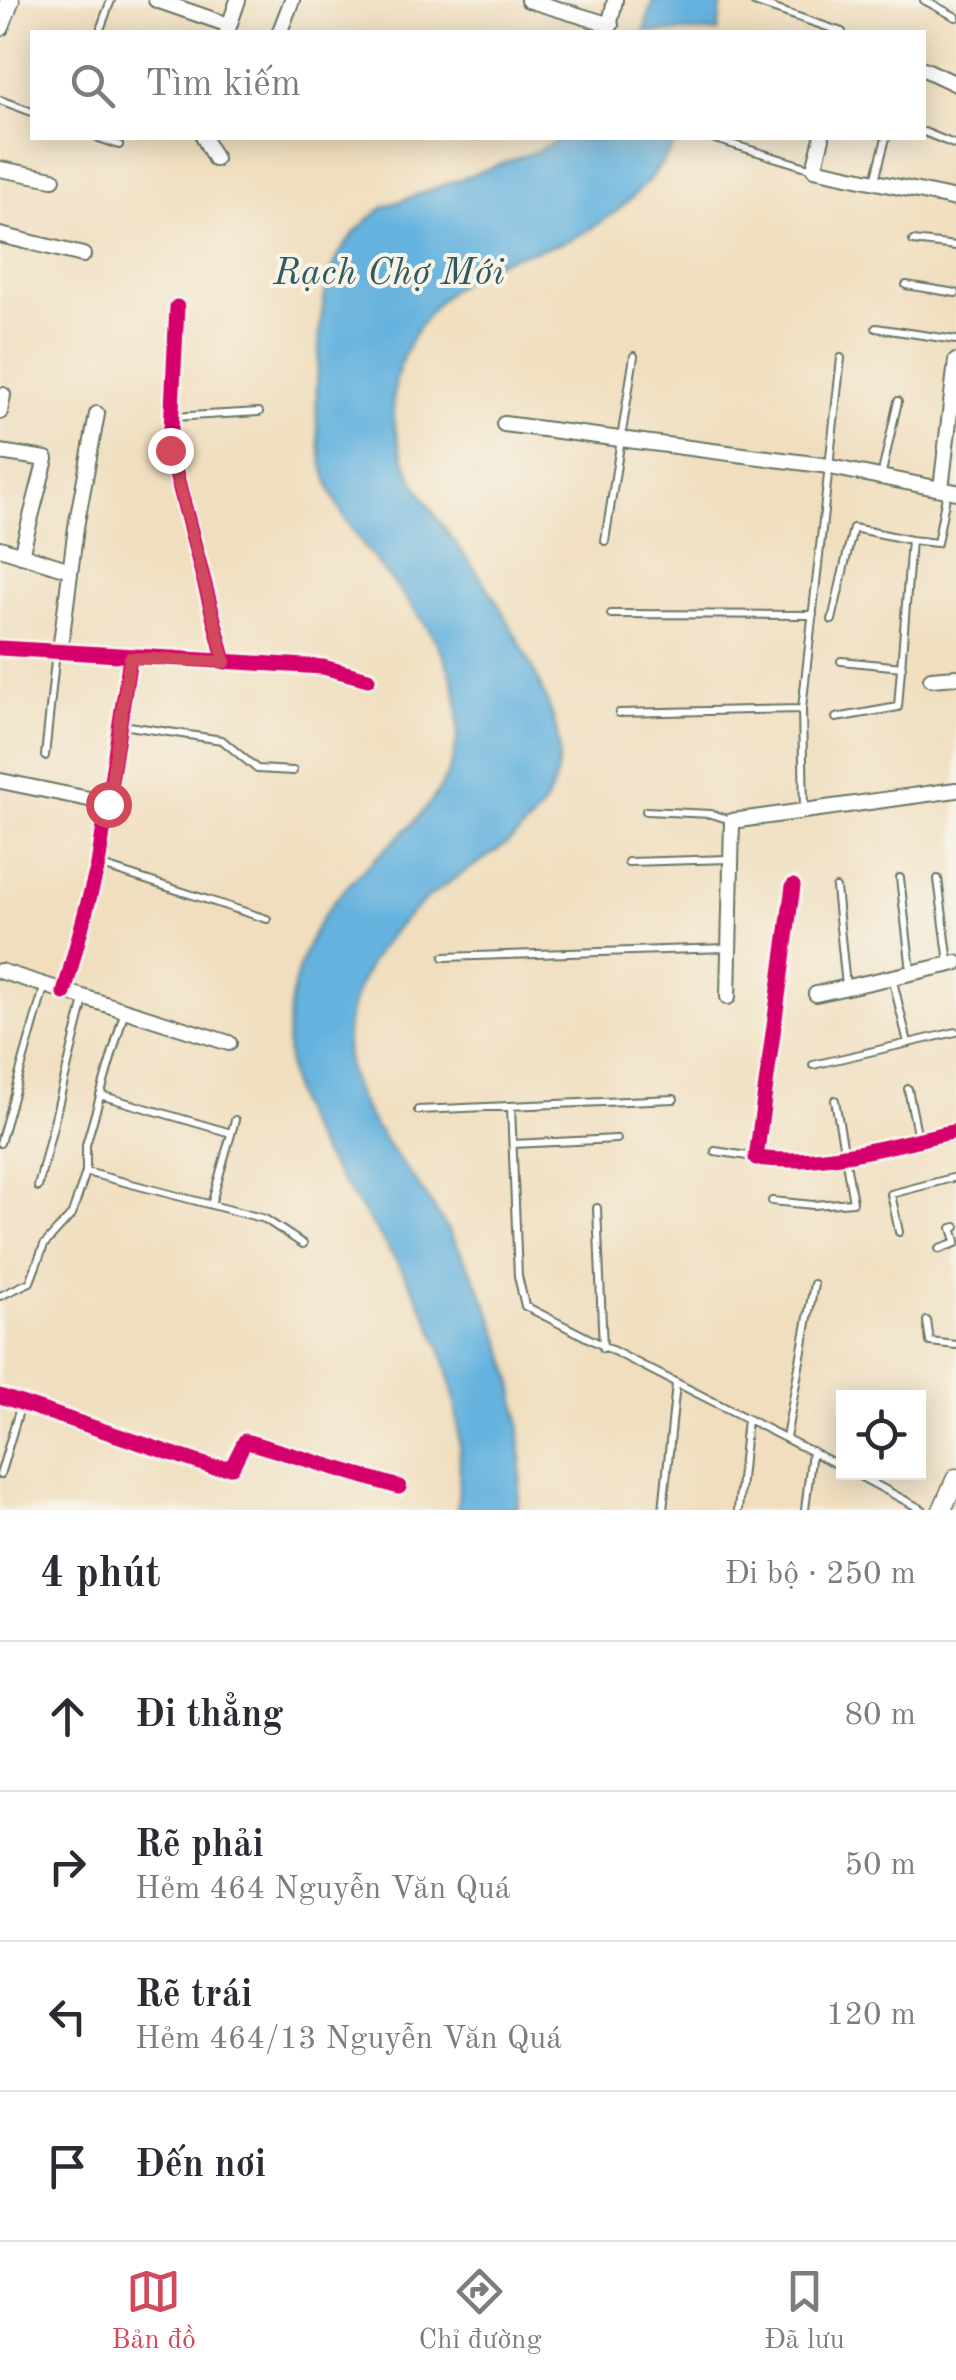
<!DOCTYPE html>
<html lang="vi">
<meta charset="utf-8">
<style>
body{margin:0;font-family:"Old Standard TT",serif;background:#f2f2f3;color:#2b2b33}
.controls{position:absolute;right:30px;bottom:30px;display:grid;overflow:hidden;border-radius:0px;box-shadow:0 5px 25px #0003}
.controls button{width:90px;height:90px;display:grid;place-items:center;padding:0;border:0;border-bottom:2px solid #e1e1e2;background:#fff;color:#2b2b33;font:50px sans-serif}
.stop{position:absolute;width:30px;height:30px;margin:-22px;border:8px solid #d1495b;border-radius:50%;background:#fff}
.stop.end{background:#d1495b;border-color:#fff;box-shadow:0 2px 10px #0008}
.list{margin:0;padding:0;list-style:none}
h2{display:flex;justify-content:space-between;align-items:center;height:130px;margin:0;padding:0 40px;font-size:42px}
h2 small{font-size:32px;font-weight:400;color:#7c7c81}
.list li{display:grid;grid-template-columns:65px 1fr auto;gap:30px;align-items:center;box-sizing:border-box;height:150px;padding:0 40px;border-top:2px solid #e1e1e2}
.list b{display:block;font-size:38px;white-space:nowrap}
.list p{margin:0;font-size:32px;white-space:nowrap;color:#7c7c81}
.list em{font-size:32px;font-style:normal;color:#7c7c81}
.icon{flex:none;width:55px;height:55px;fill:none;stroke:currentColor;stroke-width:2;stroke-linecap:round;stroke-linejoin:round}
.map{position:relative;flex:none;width:956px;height:1510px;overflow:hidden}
.search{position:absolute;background:#fff;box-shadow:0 5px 25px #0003;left:30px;right:30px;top:30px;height:110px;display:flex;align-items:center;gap:25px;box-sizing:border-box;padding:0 35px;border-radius:0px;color:#7c7c81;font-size:38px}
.sheet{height:730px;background:#fff}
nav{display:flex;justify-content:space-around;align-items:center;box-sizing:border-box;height:140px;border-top:2px solid #e1e1e2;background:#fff;font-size:28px;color:#7c7c81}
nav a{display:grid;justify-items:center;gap:5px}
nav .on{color:#d1495b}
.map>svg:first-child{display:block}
.water{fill:#65b2de;stroke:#427889;stroke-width:2.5}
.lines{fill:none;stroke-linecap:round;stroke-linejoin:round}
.service-casing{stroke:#687564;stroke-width:10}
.minor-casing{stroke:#687564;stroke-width:18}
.secondary-casing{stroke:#687564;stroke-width:21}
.service{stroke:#fff;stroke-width:6}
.minor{stroke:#fff;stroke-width:14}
.secondary{stroke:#fff;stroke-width:18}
.cycleway-casing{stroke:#f7f3e8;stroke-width:21}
.cycleway{stroke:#d6006c;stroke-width:15}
.route{stroke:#d1495b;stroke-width:12}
.labels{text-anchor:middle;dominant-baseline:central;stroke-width:8;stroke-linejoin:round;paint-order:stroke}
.water-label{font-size:38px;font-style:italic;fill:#305a5e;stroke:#f7f3e8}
</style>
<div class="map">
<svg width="956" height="1510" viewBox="0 0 956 1510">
<rect width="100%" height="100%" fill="#f7f3e8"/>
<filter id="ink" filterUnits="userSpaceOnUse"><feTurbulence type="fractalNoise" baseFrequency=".01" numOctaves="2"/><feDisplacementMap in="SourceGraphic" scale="20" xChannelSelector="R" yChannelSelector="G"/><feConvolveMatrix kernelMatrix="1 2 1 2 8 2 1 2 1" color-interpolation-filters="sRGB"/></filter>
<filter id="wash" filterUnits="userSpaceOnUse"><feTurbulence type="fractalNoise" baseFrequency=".0048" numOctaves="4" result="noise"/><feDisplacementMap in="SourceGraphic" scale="40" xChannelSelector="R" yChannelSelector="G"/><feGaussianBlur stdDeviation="2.25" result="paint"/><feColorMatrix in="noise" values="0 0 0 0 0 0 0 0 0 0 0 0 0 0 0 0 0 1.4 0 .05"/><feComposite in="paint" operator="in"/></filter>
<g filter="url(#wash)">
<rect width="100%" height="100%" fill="#f0debe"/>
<!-- water -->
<path class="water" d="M653,0H722L718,32H644Z
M562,138H679C651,183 618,218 569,240C550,248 531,251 512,257C461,272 424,308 403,357C368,444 434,512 481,578C504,610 522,646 539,682C550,707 562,736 558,764C550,832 480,857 433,894C399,921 370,953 356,994C347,1018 343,1044 349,1069C359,1113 392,1149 418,1185C486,1281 536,1390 517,1510H457C471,1380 430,1305 357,1203C328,1162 295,1121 289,1070C282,1011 298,945 336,899C389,834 469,803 457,702C448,623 371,572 337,504C310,450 316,391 320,333C324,276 337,239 386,206L537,151Z"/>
</g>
<g filter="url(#ink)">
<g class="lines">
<defs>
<path id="service" d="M924,0L956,17
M754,2L842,32
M101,27L111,0
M0,100L32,112
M924,132L956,145
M99,138L119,145
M715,139L813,169
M875,180L886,138
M913,241L956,246
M906,285L956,293
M876,328L956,340
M172,417L259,412
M881,477L898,401
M605,541L634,356
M611,614L813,615
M832,620L853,528L911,540
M841,661L902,667
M619,713L802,709
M836,718L898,707L911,540L937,543L947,491
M122,725L222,740L257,769L293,771
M45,756L56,651
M646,811L711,814L731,820
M804,811L802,709L841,358
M628,862L729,859
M99,865L267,919
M900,878L911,971
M938,879L949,963
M836,888L846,986
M444,957L727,948
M892,977L908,1043
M813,1065L956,1032
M908,1089L918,1138
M100,1095L231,1133
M511,1107L518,1276L525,1306L844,1468
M418,1110L674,1099
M0,1143L44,988
M513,1144L617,1139
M715,1151L754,1157
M86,1172L265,1219L303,1244
M38,1187L84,1000
M772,1201L813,1205L853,1202L835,1100
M211,1205L235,1120
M597,1208L603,1348
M956,1227L952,1228L956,1241
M899,1232L891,1194L956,1177
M939,1249L956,1243
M0,1296L30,1282L44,1245L72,1214L86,1172V1145L124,1013
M927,1321L930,1342L956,1345
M786,1438L814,1284
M852,1472L923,1510
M0,1475L21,1404
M663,1510L676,1384
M738,1510L747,1419
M805,1510L812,1451"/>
<path id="minor" d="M156,0L229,25
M528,0L611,25
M280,31L292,0
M227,32L238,0
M608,32L615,0
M924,69L956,84
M204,138L215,159
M822,138L814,169L956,199
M0,169L53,179
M0,235L83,255
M177,307L170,450L225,662
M0,412L3,395
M504,424L829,466
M0,452L46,459L21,555
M835,468L956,492
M941,489L956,361
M0,548L70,570
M0,648L323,667L368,679
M60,651L76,527L97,414
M931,679L956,677
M1,781L108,803
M793,886L756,1158C824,1167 890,1145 956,1131
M0,971L229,1043
M64,993L98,865L130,658
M816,994L956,963
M728,997L732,821L956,790
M0,1396L212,1467H232L245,1441L399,1487"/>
<path id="secondary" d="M0,27L10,0
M942,1510L956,1478"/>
</defs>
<!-- service casing -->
<use href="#service" class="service-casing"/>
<!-- minor casing -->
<use href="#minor" class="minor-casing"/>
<!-- secondary casing -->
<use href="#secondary" class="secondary-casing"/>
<!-- service -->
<use href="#service" class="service"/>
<!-- minor -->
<use href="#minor" class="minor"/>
<!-- secondary -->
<use href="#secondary" class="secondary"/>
<defs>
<path id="cycleway" d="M177,307L170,450L225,662
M0,648L323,667L368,679
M793,886L756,1158C824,1167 890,1145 956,1131
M64,993L98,865L130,658
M0,1396L212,1467H232L245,1441L399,1487"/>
</defs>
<!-- cycleway casing -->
<use href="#cycleway" class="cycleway-casing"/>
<!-- cycleway -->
<use href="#cycleway" class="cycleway"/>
</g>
</g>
<g class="lines" filter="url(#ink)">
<!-- route -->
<path class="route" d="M108,804L130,658L225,662L170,450"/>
</g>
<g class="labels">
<!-- water labels -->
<g class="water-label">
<text x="389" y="274">Rạch Chợ Mới</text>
</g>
</g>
</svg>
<div class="controls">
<button><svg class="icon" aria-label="locate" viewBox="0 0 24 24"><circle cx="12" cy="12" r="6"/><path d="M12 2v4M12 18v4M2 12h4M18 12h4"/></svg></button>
</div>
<div class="stop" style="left:108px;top:804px"></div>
<div class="stop end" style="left:170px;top:450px"></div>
<div class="search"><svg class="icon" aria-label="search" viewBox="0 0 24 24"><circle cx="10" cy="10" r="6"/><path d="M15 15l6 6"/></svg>Tìm kiếm</div>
</div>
<section class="sheet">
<h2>4 phút<small>Đi bộ · 250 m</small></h2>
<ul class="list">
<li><svg class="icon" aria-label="ahead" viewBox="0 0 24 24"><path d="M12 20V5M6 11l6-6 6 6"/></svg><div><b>Đi thẳng</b></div><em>80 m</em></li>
<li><svg class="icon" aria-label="right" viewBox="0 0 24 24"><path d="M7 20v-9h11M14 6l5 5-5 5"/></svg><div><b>Rẽ phải</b><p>Hẻm 464 Nguyễn Văn Quá</p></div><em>50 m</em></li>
<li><svg class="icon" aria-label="left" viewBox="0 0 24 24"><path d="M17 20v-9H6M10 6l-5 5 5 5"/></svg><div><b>Rẽ trái</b><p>Hẻm 464/13 Nguyễn Văn Quá</p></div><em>120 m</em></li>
<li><svg class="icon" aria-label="arrive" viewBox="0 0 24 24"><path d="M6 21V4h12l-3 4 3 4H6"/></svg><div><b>Đến nơi</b></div></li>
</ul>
</section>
<nav>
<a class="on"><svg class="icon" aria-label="map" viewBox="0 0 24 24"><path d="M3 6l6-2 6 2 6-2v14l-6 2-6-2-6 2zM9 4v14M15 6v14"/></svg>Bản đồ</a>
<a><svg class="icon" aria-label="directions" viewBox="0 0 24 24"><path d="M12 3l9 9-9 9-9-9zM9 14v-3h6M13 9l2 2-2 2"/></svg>Chỉ đường</a>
<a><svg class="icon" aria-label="saved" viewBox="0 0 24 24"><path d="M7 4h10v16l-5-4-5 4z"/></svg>Đã lưu</a>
</nav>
